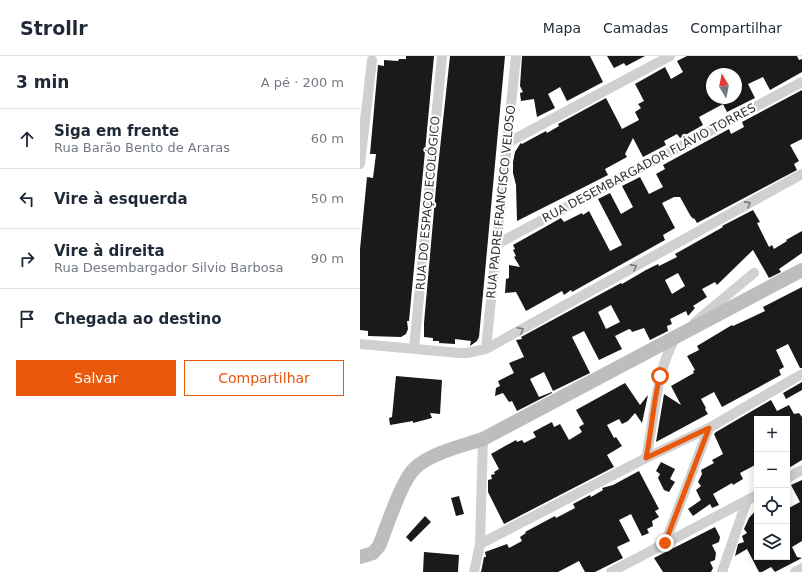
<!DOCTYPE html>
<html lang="pt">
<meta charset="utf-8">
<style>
body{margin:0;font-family:"DejaVu Sans",sans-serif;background:#f6f6f7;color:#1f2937}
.controls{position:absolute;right:12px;bottom:12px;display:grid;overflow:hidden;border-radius:0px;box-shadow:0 2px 10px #0003}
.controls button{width:36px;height:36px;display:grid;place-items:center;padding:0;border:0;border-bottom:1px solid #e0e1e3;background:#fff;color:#1f2937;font:20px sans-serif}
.compass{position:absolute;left:346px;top:12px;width:36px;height:36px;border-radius:50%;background:#fff;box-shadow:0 2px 10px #0003;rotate:350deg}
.stop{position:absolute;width:12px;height:12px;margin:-9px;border:3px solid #ea580c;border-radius:50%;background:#fff}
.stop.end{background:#ea580c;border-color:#fff;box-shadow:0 1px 4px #0008}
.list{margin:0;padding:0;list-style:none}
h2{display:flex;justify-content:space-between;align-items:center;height:52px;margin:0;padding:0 16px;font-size:17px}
h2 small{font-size:13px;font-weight:400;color:#747a83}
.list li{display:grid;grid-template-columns:26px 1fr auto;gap:12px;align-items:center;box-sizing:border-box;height:60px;padding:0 16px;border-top:1px solid #e0e1e3}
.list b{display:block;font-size:15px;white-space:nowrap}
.list p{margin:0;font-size:13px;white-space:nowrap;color:#747a83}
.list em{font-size:13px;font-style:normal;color:#747a83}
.actions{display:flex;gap:8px;padding:12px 16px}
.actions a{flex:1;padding:9px 0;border:1px solid #ea580c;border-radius:0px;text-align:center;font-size:14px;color:#ea580c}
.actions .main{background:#ea580c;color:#fff}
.icon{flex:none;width:22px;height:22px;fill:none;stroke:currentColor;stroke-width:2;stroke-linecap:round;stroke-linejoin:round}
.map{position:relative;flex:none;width:442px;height:516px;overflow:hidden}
header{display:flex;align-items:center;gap:24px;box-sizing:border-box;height:56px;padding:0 20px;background:#fff;border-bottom:1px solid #e0e1e3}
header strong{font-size:19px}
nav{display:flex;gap:22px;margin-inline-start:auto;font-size:14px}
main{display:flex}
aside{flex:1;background:#fff}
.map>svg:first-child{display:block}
.building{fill:#1a1a1a;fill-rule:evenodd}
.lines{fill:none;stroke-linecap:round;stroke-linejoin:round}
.street{stroke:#d0d0d0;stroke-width:10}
.secondary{stroke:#bdbdbd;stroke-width:14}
.oneway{stroke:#7a7a7a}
.route{stroke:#ea580c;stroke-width:5}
.labels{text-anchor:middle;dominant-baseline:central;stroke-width:4;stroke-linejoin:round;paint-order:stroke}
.street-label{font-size:12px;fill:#333;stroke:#fff}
</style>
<header>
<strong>Strollr</strong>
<nav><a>Mapa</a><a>Camadas</a><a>Compartilhar</a></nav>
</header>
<main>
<aside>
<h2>3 min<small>A pé · 200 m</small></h2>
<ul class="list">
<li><svg class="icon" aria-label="ahead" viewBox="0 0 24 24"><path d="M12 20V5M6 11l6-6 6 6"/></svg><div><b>Siga em frente</b><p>Rua Barão Bento de Araras</p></div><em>60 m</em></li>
<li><svg class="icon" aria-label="left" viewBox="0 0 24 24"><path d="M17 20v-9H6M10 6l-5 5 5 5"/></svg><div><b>Vire à esquerda</b></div><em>50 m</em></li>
<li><svg class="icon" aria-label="right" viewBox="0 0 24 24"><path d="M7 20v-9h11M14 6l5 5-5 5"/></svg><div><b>Vire à direita</b><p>Rua Desembargador Silvio Barbosa</p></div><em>90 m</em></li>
<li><svg class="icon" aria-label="arrive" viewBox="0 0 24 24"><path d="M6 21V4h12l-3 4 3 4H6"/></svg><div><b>Chegada ao destino</b></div></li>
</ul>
<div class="actions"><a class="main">Salvar</a><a>Compartilhar</a></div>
</aside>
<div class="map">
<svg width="442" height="516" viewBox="0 0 442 516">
<rect width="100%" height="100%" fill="#fff"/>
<!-- building -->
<path class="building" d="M46,0H74L49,265H47L48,273L46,278L41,281L8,280V275L0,274V193L7,121L13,122L16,98H10L18,9L24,10V4L38,5L39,3H46Z
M90,0H145L119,281L117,285L110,290L111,285L95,283V288L79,287V285H73V282L64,281V267L77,120Z
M162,0H230L243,26L207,45L200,31L188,38L195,52L177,61L174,43L161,45L160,37L163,36L160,30Z
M247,0H285L266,10L264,7L254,12Z
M327,0H437L439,4L442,3V16L410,34L403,21L388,28L395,42L367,56L363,48L339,61L343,69L320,82L317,78L304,85L306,89L283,101L273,82L265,98L267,101L245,113L248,119L157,165L156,129L153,117V106L155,96L160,88L161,87L162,88L186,75L187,77L199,70L198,68L246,42L262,73L279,64L275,56L281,52L278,48L284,45L275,28L305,11L311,23L323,16L317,5ZM352,18H376V42H352Z
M442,34V83L430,89L439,105L434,108L437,114L337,167L334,162L333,163L330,159L320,141H314L302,147L315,172L303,179L305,184L212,236L211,234L204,239L202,235L166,255L156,236L145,237L146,223L149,222V209L160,211L154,201L156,200L153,194L155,193L153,189L201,162L204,166L222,157L223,159L229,155L250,195L262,189L238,143L250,137L261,158L273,151L262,130L280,121L289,138L303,131L296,118L305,113L303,109L369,73L371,78L384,71L382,66Z
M393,154L400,166L397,167L409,191L412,189L414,193L427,185L426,184L442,175V197L419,213L421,216L409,222L393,194L357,229L355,226L342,233L347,241L333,250L335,252L328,260L326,255L310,263L312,268L307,270L308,275L290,284L284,272L272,276L271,274L269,273L255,280L262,293L239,304L224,275L212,281L230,317L193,335L184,316L170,323L179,341L192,336V337L157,355L152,345L149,346L143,337L135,340L136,332L140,330L138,325L154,317L149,307L164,301L156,284L162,283L161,281L261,227L262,228L286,214L298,208L299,210L317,201L315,198L363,171L362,170ZM318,217L325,230L312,238L305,224ZM251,249L260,266L246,273L238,256Z
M442,231V312H440L428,288L416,294L424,311L419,314L421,319L362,351L354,336L341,343L346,352L345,353L348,358L296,386L304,338L321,349L311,330L334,317L333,315L335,314L327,300L339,294L337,290L372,269L373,270L405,255L403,251Z
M36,320L82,324L80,358L70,357L72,362L53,367V365L30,369L29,362L32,361Z
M442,326V334L426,343L423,337Z
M265,327L280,349L288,339L282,367L275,357L268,365L262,368L259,363L247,369L254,382L256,381L262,390L247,399L254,411L144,468L128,436V424L132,423L131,419L135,418L134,416L139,413L131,398L156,384L157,386L162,384L164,387L176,381L173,376L192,366L194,371L200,368L209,384L222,376L219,371L224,368L216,354Z
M411,344L417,355L429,349L434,358L439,357L442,361V404L427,413V363H397V408L380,417L383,423L373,429L372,427L353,438L359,449L352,452L350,448L333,460L328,453L341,444L336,434L341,430L338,426L342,418L341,414L354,407L352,404L363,398L354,378L356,376Z
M301,406L315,413L310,423L315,426L309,436L304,434L298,422L300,418L296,415Z
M279,415L299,453L295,455L299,461L292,465L293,470L287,473L289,477L282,480L271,458L259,464L270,485L257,491L263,502L235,516H225L219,505L198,516H121L124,501H126L125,496L147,488L149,492L162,485L160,481L166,477L165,476L195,460L196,462L215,452L213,448L230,439L231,441L243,434L242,432L253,429Z
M442,424V485L432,491L437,501L442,502L415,516L411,511L402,516H399L387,493L375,500L378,488L384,486L382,480L387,477L384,473L389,462L397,453V484L394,486L397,492V501H427V453L440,446L431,429Z
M99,440L104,458L96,460L91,442Z
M65,460L71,466L51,486L46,481Z
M355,471L360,481L359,486L352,489L356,497L355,504L350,506L353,512L351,516H303L294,502Z
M64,496L99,499L98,516H63Z"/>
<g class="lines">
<!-- street -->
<path class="street" d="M147,87L310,0
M0,108L12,4
M137,188L442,26
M335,266L394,217
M0,288L100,297H107L126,293L442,118
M54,293L82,0
M126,293L156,0
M286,402C295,361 295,319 315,282
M427,422L442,414
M305,487L349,372
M120,488L286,402L349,372L442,318
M114,516L120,488L123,383
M251,516L397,439
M362,516L387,444
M435,516L442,512"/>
<!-- secondary -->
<path class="secondary" d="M0,501L13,497L19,490C27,471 41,425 55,412C71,397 102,390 123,383L442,214"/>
</g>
<!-- one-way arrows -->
<defs><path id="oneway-chevron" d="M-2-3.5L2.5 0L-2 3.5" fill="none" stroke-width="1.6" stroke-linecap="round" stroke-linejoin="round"/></defs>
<g class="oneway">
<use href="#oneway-chevron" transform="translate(388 148) rotate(-29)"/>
<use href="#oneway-chevron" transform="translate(274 211) rotate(-29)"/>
<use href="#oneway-chevron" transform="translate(161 274) rotate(-29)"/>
</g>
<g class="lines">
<!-- route -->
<path class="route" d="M300,320C293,346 292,374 286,402L349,372L305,487"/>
</g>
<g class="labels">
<!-- street labels -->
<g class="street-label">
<text transform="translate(289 107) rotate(-28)">RUA DESEMBARGADOR FLÁVIO TORRES</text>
<text transform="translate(141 146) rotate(-84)">RUA PADRE FRANCISCO VELOSO</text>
<text transform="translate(68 147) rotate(-85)">RUA DO ESPAÇO ECOLÓGICO</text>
</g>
</g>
</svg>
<div class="controls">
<button>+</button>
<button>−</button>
<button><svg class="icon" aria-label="locate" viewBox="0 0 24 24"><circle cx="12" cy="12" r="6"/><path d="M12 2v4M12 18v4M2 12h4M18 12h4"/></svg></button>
<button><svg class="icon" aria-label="layers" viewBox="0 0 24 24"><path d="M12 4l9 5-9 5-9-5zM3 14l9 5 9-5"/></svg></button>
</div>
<svg class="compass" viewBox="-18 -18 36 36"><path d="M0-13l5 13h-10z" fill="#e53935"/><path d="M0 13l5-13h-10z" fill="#747a83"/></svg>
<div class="stop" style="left:300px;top:320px"></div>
<div class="stop end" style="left:305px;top:487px"></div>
</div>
</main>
